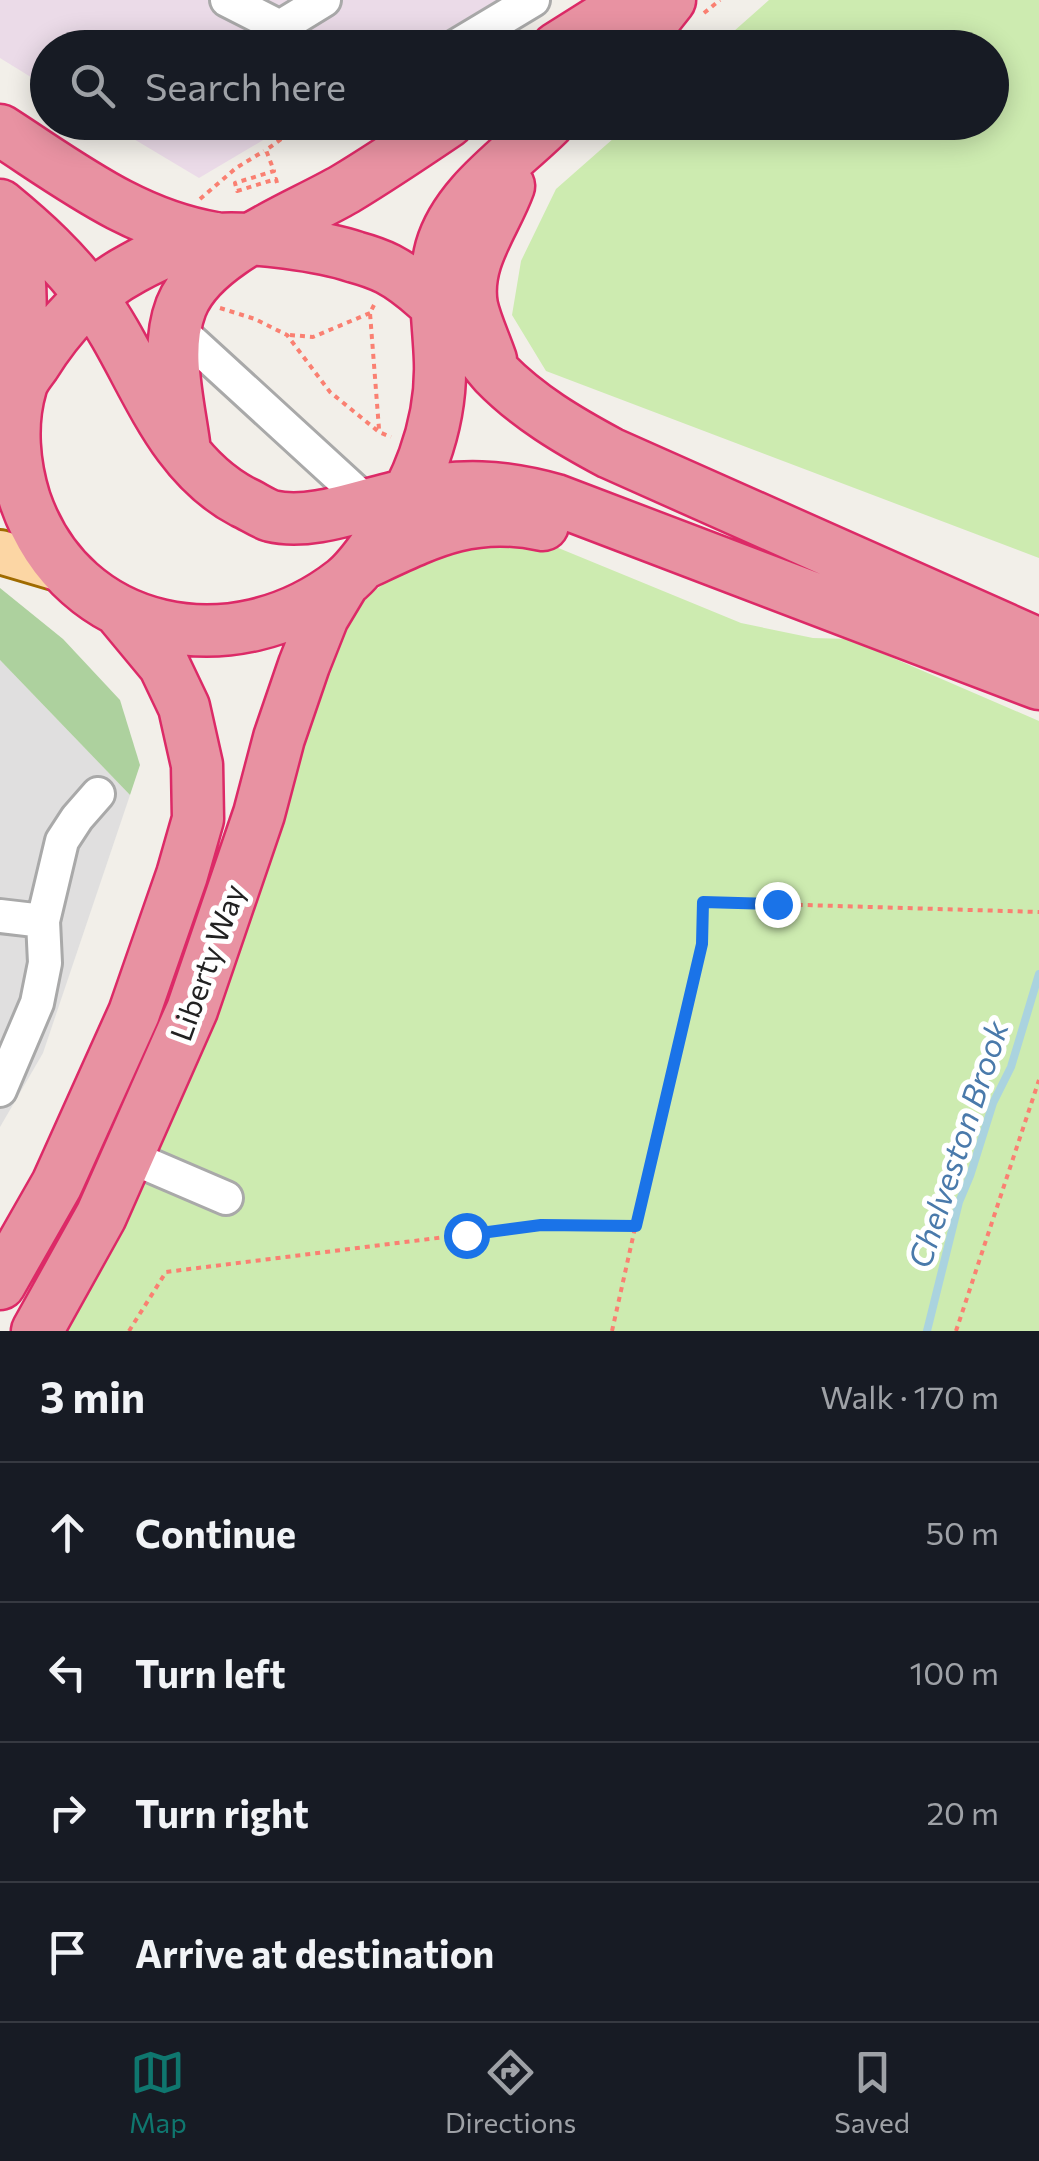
<!DOCTYPE html>
<meta charset="utf-8">
<style>
body{margin:0;font-family:Commissioner,sans-serif;background:#20242c;color:#f1f3f6}
.stop{position:absolute;width:30px;height:30px;margin:-22px;border:8px solid #1a73e8;border-radius:50%;background:#fff}
.stop.end{background:#1a73e8;border-color:#fff;box-shadow:0 2px 10px #0008}
.list{margin:0;padding:0;list-style:none}
h2{display:flex;justify-content:space-between;align-items:center;height:130px;margin:0;padding:0 40px;font-size:42px}
h2 small{font-size:32px;font-weight:400;color:#9ea1a6}
.list li{display:grid;grid-template-columns:65px 1fr auto;gap:30px;align-items:center;box-sizing:border-box;height:140px;padding:0 40px;border-top:2px solid #363941}
.list b{display:block;font-size:38px;white-space:nowrap}
.list em{font-size:32px;font-style:normal;color:#9ea1a6}
.icon{flex:none;width:55px;height:55px;fill:none;stroke:currentColor;stroke-width:2;stroke-linecap:round;stroke-linejoin:round}
.map{position:relative;flex:none;width:1039px;height:1331px;overflow:hidden}
.search{position:absolute;background:#171b24;box-shadow:0 5px 25px #0003;left:30px;right:30px;top:30px;height:110px;display:flex;align-items:center;gap:25px;box-sizing:border-box;padding:0 35px;border-radius:55px;color:#9ea1a6;font-size:38px}
.sheet{height:690px;background:#171b24}
nav{display:flex;justify-content:space-around;align-items:center;box-sizing:border-box;height:140px;border-top:2px solid #363941;background:#171b24;font-size:28px;color:#9ea1a6}
nav a{display:grid;justify-items:center;gap:5px}
nav .on{color:#0f766e}
.map>svg:first-child{display:block}
.residential{fill:#e0dfdf}
.industrial{fill:#ebdbe8}
.grass{fill:#cdebb0}
.forest{fill:#add19e}
.lines{fill:none;stroke-linecap:round;stroke-linejoin:round}
.stream{stroke:#aad3df;stroke-width:8}
.minor-casing{stroke:#a9a9a9;stroke-width:38}
.major-casing{stroke:#a06b00;stroke-width:48}
.highway-casing{stroke:#dc2a67;stroke-width:55}
.path{stroke:#fa8072;stroke-width:4;stroke-dasharray:5 5;stroke-linecap:butt}
.minor{stroke:#fff;stroke-width:32}
.major{stroke:#fcd6a4;stroke-width:42}
.highway{stroke:#e892a2;stroke-width:50}
.route{stroke:#1a73e8;stroke-width:12}
.labels{text-anchor:middle;dominant-baseline:central;stroke-width:10;stroke-linejoin:round;paint-order:stroke}
.street-label{font-size:30px;fill:#222;stroke:#fff}
.water-label{font-size:32px;font-style:italic;fill:#4a7aab;stroke:#fff}
</style>
<div class="map">
<svg width="1039" height="1331" viewBox="0 0 1039 1331">
<rect width="100%" height="100%" fill="#f2efe9"/>
<!-- residential -->
<path class="residential" d="M0,660L130,795L43,1053L0,1127Z"/>
<!-- industrial -->
<path class="industrial" d="M0,0H497L418,47L48,48L47,87L0,58Z
M107,123H292L199,178Z"/>
<!-- grass -->
<path class="grass" d="M769,0H1039V558L546,371L512,315L521,261L556,189L631,123L992,122V48L716,47Z
M482,544L556,547L741,623L813,638L849,639L1039,721V1331H58L340,616L408,566Z"/>
<!-- forest -->
<path class="forest" d="M0,588L63,639L120,700L140,765L130,795L0,660Z"/>
<g class="lines">
<!-- stream -->
<path class="stream" d="M927,1331L959,1202L970,1176L993,1103L1011,1067L1039,974"/>
<defs>
<path id="minor" d="M227,0L280,27L324,0
M453,48L533,0
M177,328L368,503
M0,916L43,921
M0,1090L37,1003L45,963L43,921L62,841L77,818L98,794
M128,1156L226,1198"/>
<path id="major" d="M0,552L68,572"/>
<path id="highway" d="M557,48L622,7L653,0
M632,48L670,0
M549,122C512,159 456,195 441,248C431,285 439,324 440,362C442,427 416,491 378,542C368,556 358,571 344,582C234,668 73,639 25,500C14,465 10,424 21,387C23,379 29,372 34,365C60,324 90,291 133,268C158,254 188,241 216,239C250,236 323,246 355,257C366,260 378,264 388,269C413,282 443,311 462,332C474,345 483,360 495,373C528,407 569,431 610,453L1039,644
M0,130C70,175 132,224 215,238
M0,205C34,233 65,261 91,297C142,365 163,460 243,502C252,506 262,513 271,516C313,526 365,503 406,495C461,483 502,485 556,500L1039,684
M0,207C31,270 17,318 21,384
M491,360C485,342 476,324 472,306C464,261 495,225 509,186
M184,443C178,400 165,349 181,307C203,251 295,218 345,189C380,168 414,145 448,122
M367,562C429,533 472,510 543,525
M0,1284L57,1184L134,1013L182,875L198,819L197,765L184,707L164,665L120,612
M37,1331L101,1216L192,1010L259,814L279,738L304,665L323,617L344,582"/>
</defs>
<!-- minor casing -->
<use href="#minor" class="minor-casing"/>
<!-- major casing -->
<use href="#major" class="major-casing"/>
<!-- highway casing -->
<use href="#highway" class="highway-casing"/>
<!-- path -->
<path class="path" d="M704,13L720,0
M277,183L276,179L237,191L235,183L274,171L266,150L305,122
M200,199L236,168L264,151
M374,305L370,313L379,429
M220,308L255,319L287,335L330,392L379,432L391,437
M290,335L313,337L370,313
M129,1331L166,1272L541,1225L636,1227L702,945L703,902L1039,912
M612,1331L635,1228
M956,1331L1039,1080"/>
<!-- minor -->
<use href="#minor" class="minor"/>
<!-- major -->
<use href="#major" class="major"/>
<!-- highway -->
<use href="#highway" class="highway"/>
</g>
<g class="lines">
<!-- route -->
<path class="route" d="M466,1235L541,1225L636,1226L702,944L703,902L777,904"/>
</g>
<g class="labels">
<!-- street labels -->
<g class="street-label">
<text transform="translate(206 962) rotate(-70)">Liberty Way</text>
</g>
<!-- water labels -->
<g class="water-label">
<text transform="translate(957 1144) rotate(-72)">Chelveston Brook</text>
</g>
</g>
</svg>
<div class="stop" style="left:466px;top:1235px"></div>
<div class="stop end" style="left:777px;top:904px"></div>
<div class="search"><svg class="icon" aria-label="search" viewBox="0 0 24 24"><circle cx="10" cy="10" r="6"/><path d="M15 15l6 6"/></svg>Search here</div>
</div>
<section class="sheet">
<h2>3 min<small>Walk · 170 m</small></h2>
<ul class="list">
<li><svg class="icon" aria-label="ahead" viewBox="0 0 24 24"><path d="M12 20V5M6 11l6-6 6 6"/></svg><div><b>Continue</b></div><em>50 m</em></li>
<li><svg class="icon" aria-label="left" viewBox="0 0 24 24"><path d="M17 20v-9H6M10 6l-5 5 5 5"/></svg><div><b>Turn left</b></div><em>100 m</em></li>
<li><svg class="icon" aria-label="right" viewBox="0 0 24 24"><path d="M7 20v-9h11M14 6l5 5-5 5"/></svg><div><b>Turn right</b></div><em>20 m</em></li>
<li><svg class="icon" aria-label="arrive" viewBox="0 0 24 24"><path d="M6 21V4h12l-3 4 3 4H6"/></svg><div><b>Arrive at destination</b></div></li>
</ul>
</section>
<nav>
<a class="on"><svg class="icon" aria-label="map" viewBox="0 0 24 24"><path d="M3 6l6-2 6 2 6-2v14l-6 2-6-2-6 2zM9 4v14M15 6v14"/></svg>Map</a>
<a><svg class="icon" aria-label="directions" viewBox="0 0 24 24"><path d="M12 3l9 9-9 9-9-9zM9 14v-3h6M13 9l2 2-2 2"/></svg>Directions</a>
<a><svg class="icon" aria-label="saved" viewBox="0 0 24 24"><path d="M7 4h10v16l-5-4-5 4z"/></svg>Saved</a>
</nav>
